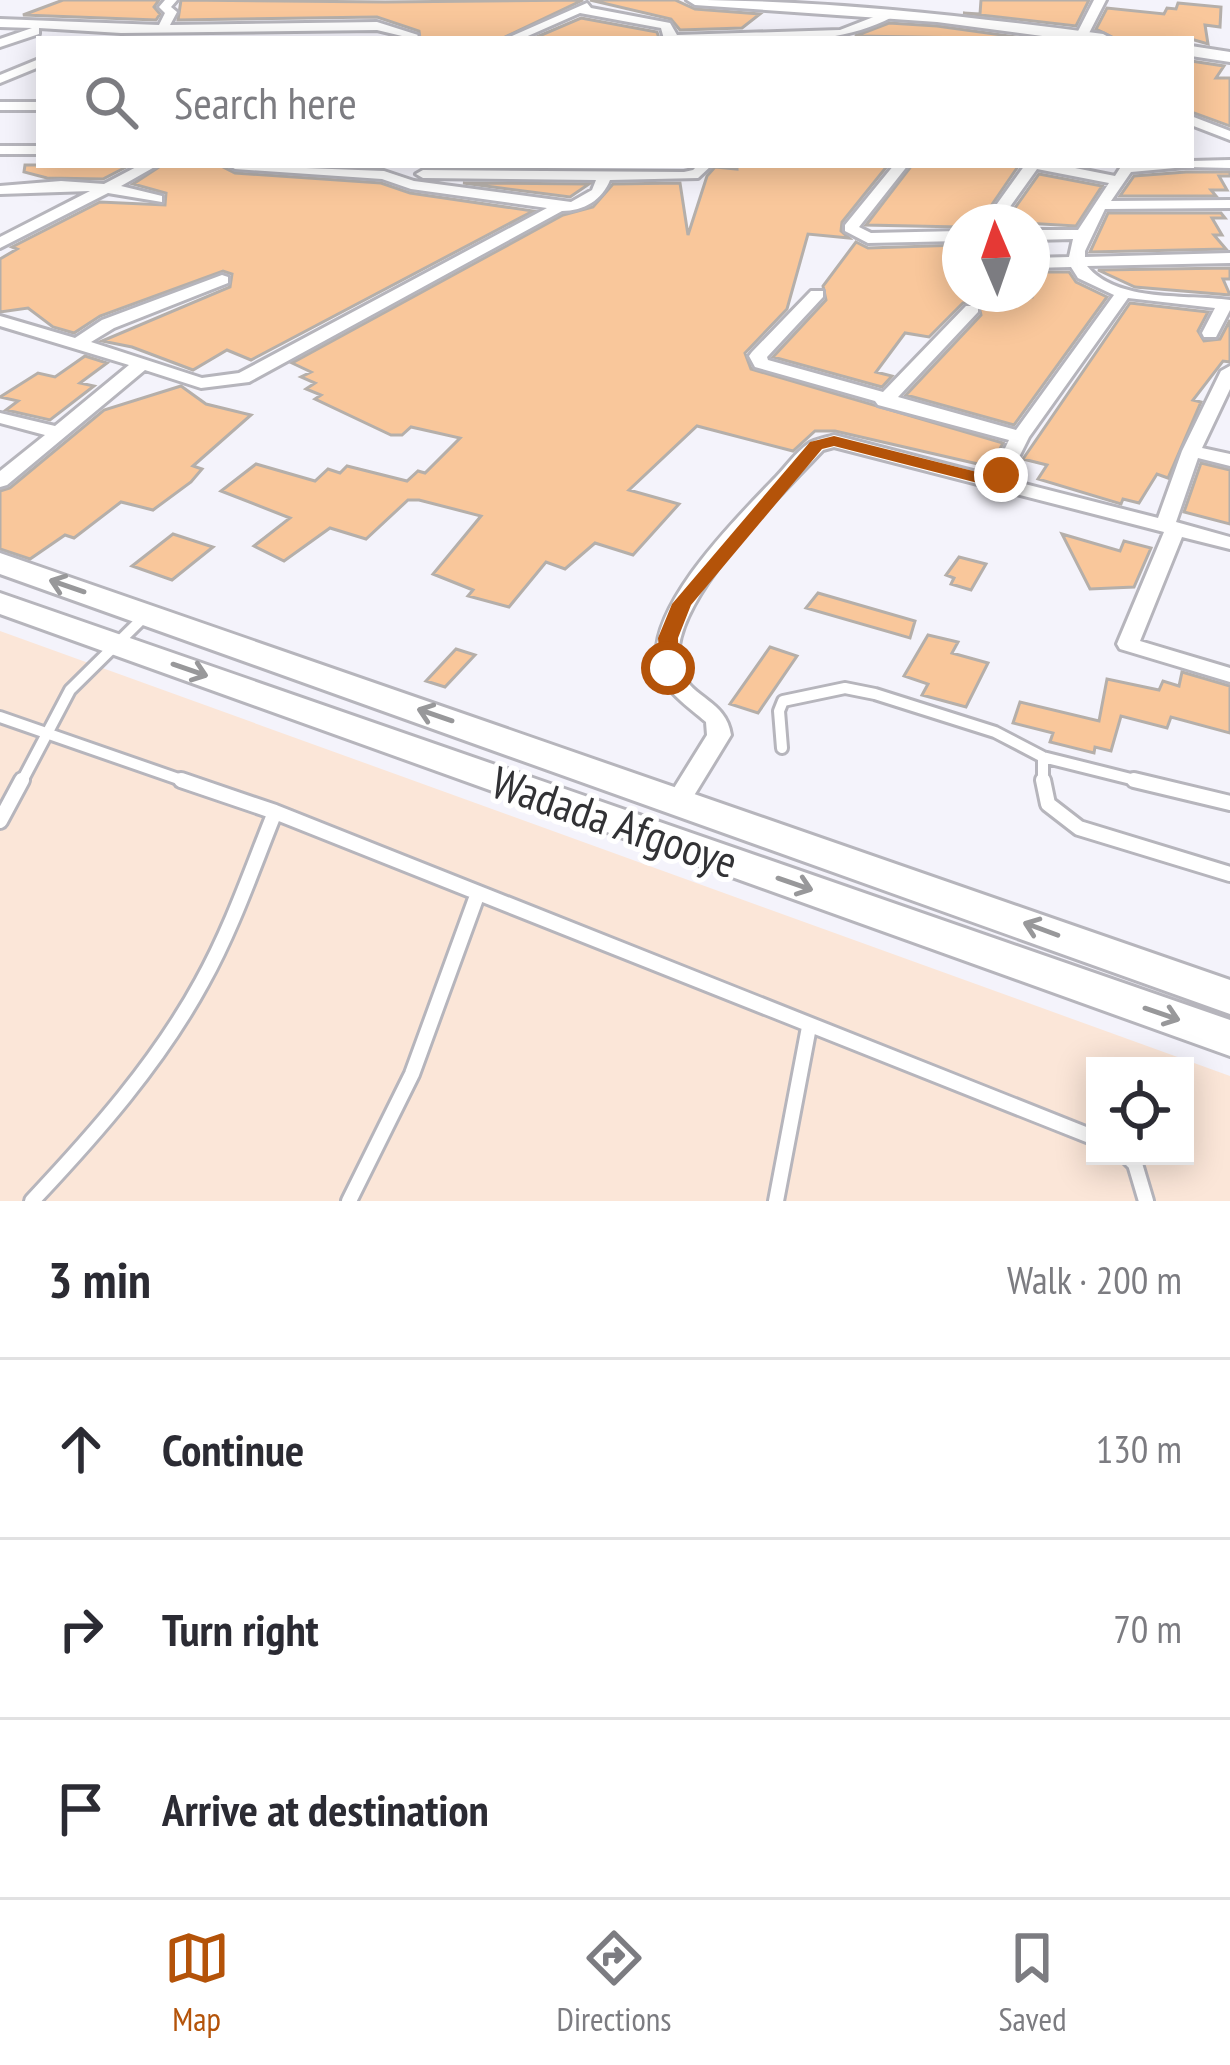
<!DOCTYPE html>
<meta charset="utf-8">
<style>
body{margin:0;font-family:"PT Sans Narrow",sans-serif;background:#f7f7f7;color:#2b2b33}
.controls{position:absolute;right:36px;bottom:36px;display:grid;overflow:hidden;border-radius:0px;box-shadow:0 6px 30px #0003}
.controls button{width:108px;height:108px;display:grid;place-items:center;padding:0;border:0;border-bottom:3px solid #e1e1e2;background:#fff;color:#2b2b33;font:60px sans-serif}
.compass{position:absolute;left:942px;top:204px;width:108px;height:108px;border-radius:50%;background:#fff;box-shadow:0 6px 30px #0003;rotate:358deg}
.stop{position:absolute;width:36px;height:36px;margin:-27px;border:9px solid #b45309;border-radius:50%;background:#fff}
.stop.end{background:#b45309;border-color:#fff;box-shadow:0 3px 12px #0008}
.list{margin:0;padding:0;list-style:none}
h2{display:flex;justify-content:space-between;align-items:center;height:156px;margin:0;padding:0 48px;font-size:51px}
h2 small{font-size:39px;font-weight:400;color:#7c7c81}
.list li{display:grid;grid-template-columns:78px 1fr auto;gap:36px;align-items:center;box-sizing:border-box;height:180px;padding:0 48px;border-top:3px solid #e1e1e2}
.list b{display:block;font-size:45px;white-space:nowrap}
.list em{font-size:39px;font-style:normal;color:#7c7c81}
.icon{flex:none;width:66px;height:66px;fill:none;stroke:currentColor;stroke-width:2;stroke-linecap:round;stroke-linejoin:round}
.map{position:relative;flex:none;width:1230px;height:1201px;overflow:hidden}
.search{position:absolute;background:#fff;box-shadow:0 6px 30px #0003;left:36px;right:36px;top:36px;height:132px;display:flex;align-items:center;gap:30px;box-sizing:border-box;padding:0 42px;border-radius:0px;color:#7c7c81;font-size:45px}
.sheet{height:696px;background:#fff}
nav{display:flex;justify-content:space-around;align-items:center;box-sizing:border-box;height:168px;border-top:3px solid #e1e1e2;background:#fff;font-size:33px;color:#7c7c81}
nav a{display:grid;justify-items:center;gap:6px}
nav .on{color:#b45309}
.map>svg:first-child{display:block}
.education{fill:#fbe6d8;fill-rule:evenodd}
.building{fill:#f9c79b;stroke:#b5afaa;stroke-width:3}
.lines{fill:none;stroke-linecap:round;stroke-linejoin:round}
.service-far1-casing{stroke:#b6b5bc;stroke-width:16}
.service-casing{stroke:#b6b5bc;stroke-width:20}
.minor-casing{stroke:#b6b5bc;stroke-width:6}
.secondary-casing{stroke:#b6b5bc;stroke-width:6}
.trunk-casing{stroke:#b6b5bc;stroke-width:6}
.service-far1{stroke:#fff;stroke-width:10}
.service{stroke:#fff;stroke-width:14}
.minor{fill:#fff;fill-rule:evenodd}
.secondary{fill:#fff;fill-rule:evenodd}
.trunk{fill:#fff;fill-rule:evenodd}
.oneway{stroke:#98989a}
.route{fill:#b45309}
.labels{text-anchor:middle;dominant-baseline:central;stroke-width:10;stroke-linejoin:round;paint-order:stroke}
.street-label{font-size:45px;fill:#323235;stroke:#fff}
</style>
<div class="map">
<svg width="1230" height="1201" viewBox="0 0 1230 1201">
<rect width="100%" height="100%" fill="#f4f3fb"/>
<!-- education -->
<path class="education" d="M0,631L1230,1076V1201H0ZM1095,1066H1185V1156H1095Z"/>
<!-- building -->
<path class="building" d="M63,0H159L154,7L160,14L156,20L23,15Z
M181,0L385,2L583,0L501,39H420L419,31L377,17L178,20Z
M590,0H675L695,9L760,14L742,28L680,30L671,19Z
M981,0H1089L1076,26L963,13L980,14Z
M1178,3L1221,7L1220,27L1205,25L1208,44L1191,39H1116L1096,29L1107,8L1164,14L1167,8L1176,9Z
M581,18L657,32L659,38L532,39Z
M889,23L937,26L1031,39L855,36Z
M1191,61L1224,66L1216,78H1230V126L1191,112Z
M25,165H130L103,179L47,178L24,172Z
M162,165H219L235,173L381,183L410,193L533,211L251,360L227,350L193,370L132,347L102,341L230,287L232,274L223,271L100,316L74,333L53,327L28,308L0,312V259L17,249L12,247L100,202L165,205L166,193L133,184Z
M737,165H888L842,222L841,231L849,238L808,234L787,309L745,353L751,369L1003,443L991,467L835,431H815L793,451L697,426L629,490L679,504L633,555L595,543L565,569L546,562L509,607L468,596L473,590L433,574L481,516L419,500H408L366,539L330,528L284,561L254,546L290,518L221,491L256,464L315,481L328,469L340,473L347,466L407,481L418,471L425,473L460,438L411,427L402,435H391L315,399L321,395L306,389L315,383L301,377L311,372L292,363L563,215L593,207L613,184L680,183L688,235L707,176L715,167L737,169Z
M912,165H1019L980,222H960V227L866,225Z
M1186,172H1230V176H1219L1227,190H1211L1216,196H1120L1134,176Z
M1039,174L1102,186L1076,226L1005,222Z
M463,183L589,184L570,197Z
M1108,213H1221L1225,218H1212L1222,235H1214L1226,249L1090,252Z
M856,242L868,248L960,245V294L1032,297V272H1069L1076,282L1107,297L1014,425L906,395L981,315L978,302L963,303L929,337L905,333L876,372L892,376L882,387L773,357L826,300L823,286Z
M1230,268V279H1223L1230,295L1135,287L1098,270Z
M1130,303L1208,312L1198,331L1204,341L1220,339L1230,320V362L1223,361L1193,400L1201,402L1168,478L1157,474L1139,503L1123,499L1121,504L1038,479L1047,465L1023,459Z
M85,356L107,363L80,383L94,386L50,420L6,410L18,401L0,397L38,373L55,377Z
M181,386L206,404L251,415L193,466L202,469L191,482L153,510L121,502L74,538L65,535L30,559L0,549V491L10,488L104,410Z
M1201,463L1230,470V524L1184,512Z
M173,534L213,547L172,580L132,566Z
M1062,534L1120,551L1124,541L1151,548L1134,587L1090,589Z
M959,557L986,564L971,590L951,584L954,578L946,575Z
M818,593L915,621L910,638L806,608Z
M928,635L958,642L952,653L988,663L966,707L922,695L928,684L904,676Z
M770,647L797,656L758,713L730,704Z
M456,649L475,655L445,687L426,681Z
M1182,672L1230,686V733L1171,717L1167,728L1121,716L1111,751L1095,747L1094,753L1050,742L1053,733L1013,723L1020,702L1099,721L1107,679L1159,690L1163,681L1179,686Z"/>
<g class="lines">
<defs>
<path id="service-far1" d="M0,717L190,783
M782,748L779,711L783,701L845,688L875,694L995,732L1043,757L1147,783
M1043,757V783
M21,783L70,690L145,616"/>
<path id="service" d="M181,780L275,812L1095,1138
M1043,780L1048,804L1079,828L1230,874
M1134,780L1230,803
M0,821L22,780
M1127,1156L1135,1164L1146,1201
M32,1201C95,1134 158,1063 202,982C232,928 252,869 275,812
M349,1201L412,1074L478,893
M776,1201L809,1027"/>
<path id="minor" d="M165,0H177L171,7L177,12L170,25L377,22L418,35L414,39H400L402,36L377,30L121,33L39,28V34L0,47V39L32,28L0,27V19L159,25L165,13L159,7Z
M1094,0H1106L1086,39H1074Z
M587,3L591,8L670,23L677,35L840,30L889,11L899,13C835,53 737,39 664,39L661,28L580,13L521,39H505Z
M39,59V67L0,83V75Z
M0,102H39V110H0Z
M1191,116L1230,131V140L1191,125Z
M0,146H39V154H0Z
M1230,160V168L1186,167L1131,172L1111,201L1230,200V208L1105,209L1085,251V257L1230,253V263L1087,266C1117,303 1187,294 1230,300V310L1216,337H1204L1202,333L1215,308L1128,298L1029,437L1010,475L1013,481L1158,518L1182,451L1221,371L1230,366V389L1202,448L1230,454V466L1198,458L1176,522L1230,537V549L1182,537L1140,641L1230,668V682L1120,649L1117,644L1164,532L834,447L823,450C785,491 658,611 681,671C692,699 726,700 731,735L687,807H669L666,801L707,735L706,722C689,707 664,691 658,668C643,609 739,516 776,477C786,467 796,452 808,444C815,439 826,438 834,435L992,476L1009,440L878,405L875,401L755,367L749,356L752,352L811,291H823V297L767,357L768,360L883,392L966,306H978V312L898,397L1016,430L1114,295L1078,278L1071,267L1032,268V258L1069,257L1073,239L1032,240V230H1078L1109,183L1037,169L999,222H984L1025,165H1060L1115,176L1122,165H1191V161Z
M140,165H158L121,186L162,196V202L108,193L0,248V237L90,191L0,194V186L61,181L104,184Z
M228,165L384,171L414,181L571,202L592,190L596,180L423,178L416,174L423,170L684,172L693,170L698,165H712L698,178L610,180C602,200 584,211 562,211L249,382L201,388L145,370L7,485L0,487V471L45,435L0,423V413L55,426L129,365L0,326V316L75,338L102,320L222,275L228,277V283L114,328L91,342L202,378L239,373L547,208L411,189L382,179L235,169Z
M894,165H908L859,227L871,233L960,231V241L868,243L845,231V225Z"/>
<path id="secondary" d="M687,0C827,0 964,16 1103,34L1112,39H1065L937,22L695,5Z
M1191,46L1230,52V62L1191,56Z"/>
<path id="trunk" d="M0,553L1230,980V1014L0,574Z
M0,593L1230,1020V1056L0,614Z"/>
</defs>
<!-- service-far1 casing -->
<use href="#service-far1" class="service-far1-casing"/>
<!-- service casing -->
<use href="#service" class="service-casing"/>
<!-- minor casing -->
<use href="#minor" class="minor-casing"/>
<!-- secondary casing -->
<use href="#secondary" class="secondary-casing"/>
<!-- trunk casing -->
<use href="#trunk" class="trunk-casing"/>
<!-- service-far1 -->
<use href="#service-far1" class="service-far1"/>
<!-- service -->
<use href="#service" class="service"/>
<!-- minor -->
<use href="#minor" class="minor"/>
<!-- secondary -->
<use href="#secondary" class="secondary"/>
<!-- trunk -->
<use href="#trunk" class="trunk"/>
</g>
<!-- one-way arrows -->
<defs><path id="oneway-shaft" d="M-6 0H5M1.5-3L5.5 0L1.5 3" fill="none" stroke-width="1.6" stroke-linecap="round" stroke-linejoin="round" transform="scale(3)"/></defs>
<g class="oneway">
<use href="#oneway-shaft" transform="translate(67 586) rotate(-161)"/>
<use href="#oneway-shaft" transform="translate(190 670) rotate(19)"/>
<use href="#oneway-shaft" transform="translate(435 715) rotate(-161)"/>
<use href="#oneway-shaft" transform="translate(795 884) rotate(19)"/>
<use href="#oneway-shaft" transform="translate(1041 929) rotate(-160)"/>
<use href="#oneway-shaft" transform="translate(1162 1014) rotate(19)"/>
</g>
<!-- route -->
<path class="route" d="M834,436L993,476L995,471H1007L1014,485L1005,490L834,446L822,449L691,605L678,638L679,668L668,674L661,672L658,638L672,604L810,442Z"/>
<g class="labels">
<!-- street labels -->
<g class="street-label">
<text transform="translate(615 821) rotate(19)">Wadada Afgooye</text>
</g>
</g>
</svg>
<div class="controls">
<button><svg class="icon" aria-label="locate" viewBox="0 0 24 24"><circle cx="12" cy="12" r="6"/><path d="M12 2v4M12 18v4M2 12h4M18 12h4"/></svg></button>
</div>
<svg class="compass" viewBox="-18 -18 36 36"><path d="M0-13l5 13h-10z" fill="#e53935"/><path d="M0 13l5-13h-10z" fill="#7c7c81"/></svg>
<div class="stop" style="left:668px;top:668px"></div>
<div class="stop end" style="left:1001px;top:475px"></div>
<div class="search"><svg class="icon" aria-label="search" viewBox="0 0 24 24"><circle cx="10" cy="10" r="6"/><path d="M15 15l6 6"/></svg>Search here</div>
</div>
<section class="sheet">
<h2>3 min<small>Walk · 200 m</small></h2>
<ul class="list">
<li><svg class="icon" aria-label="ahead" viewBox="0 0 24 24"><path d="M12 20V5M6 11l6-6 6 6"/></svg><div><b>Continue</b></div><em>130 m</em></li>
<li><svg class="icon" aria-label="right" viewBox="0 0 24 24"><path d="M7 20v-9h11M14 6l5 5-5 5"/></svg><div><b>Turn right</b></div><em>70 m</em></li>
<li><svg class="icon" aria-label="arrive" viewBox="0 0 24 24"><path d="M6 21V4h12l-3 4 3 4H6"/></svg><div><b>Arrive at destination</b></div></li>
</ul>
</section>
<nav>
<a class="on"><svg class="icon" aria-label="map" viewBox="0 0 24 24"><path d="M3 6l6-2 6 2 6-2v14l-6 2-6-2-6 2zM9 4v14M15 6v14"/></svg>Map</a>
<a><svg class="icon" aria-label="directions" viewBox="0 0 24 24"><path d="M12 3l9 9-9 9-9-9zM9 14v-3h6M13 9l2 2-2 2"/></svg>Directions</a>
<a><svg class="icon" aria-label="saved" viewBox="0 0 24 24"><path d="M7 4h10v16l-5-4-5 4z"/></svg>Saved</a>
</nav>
